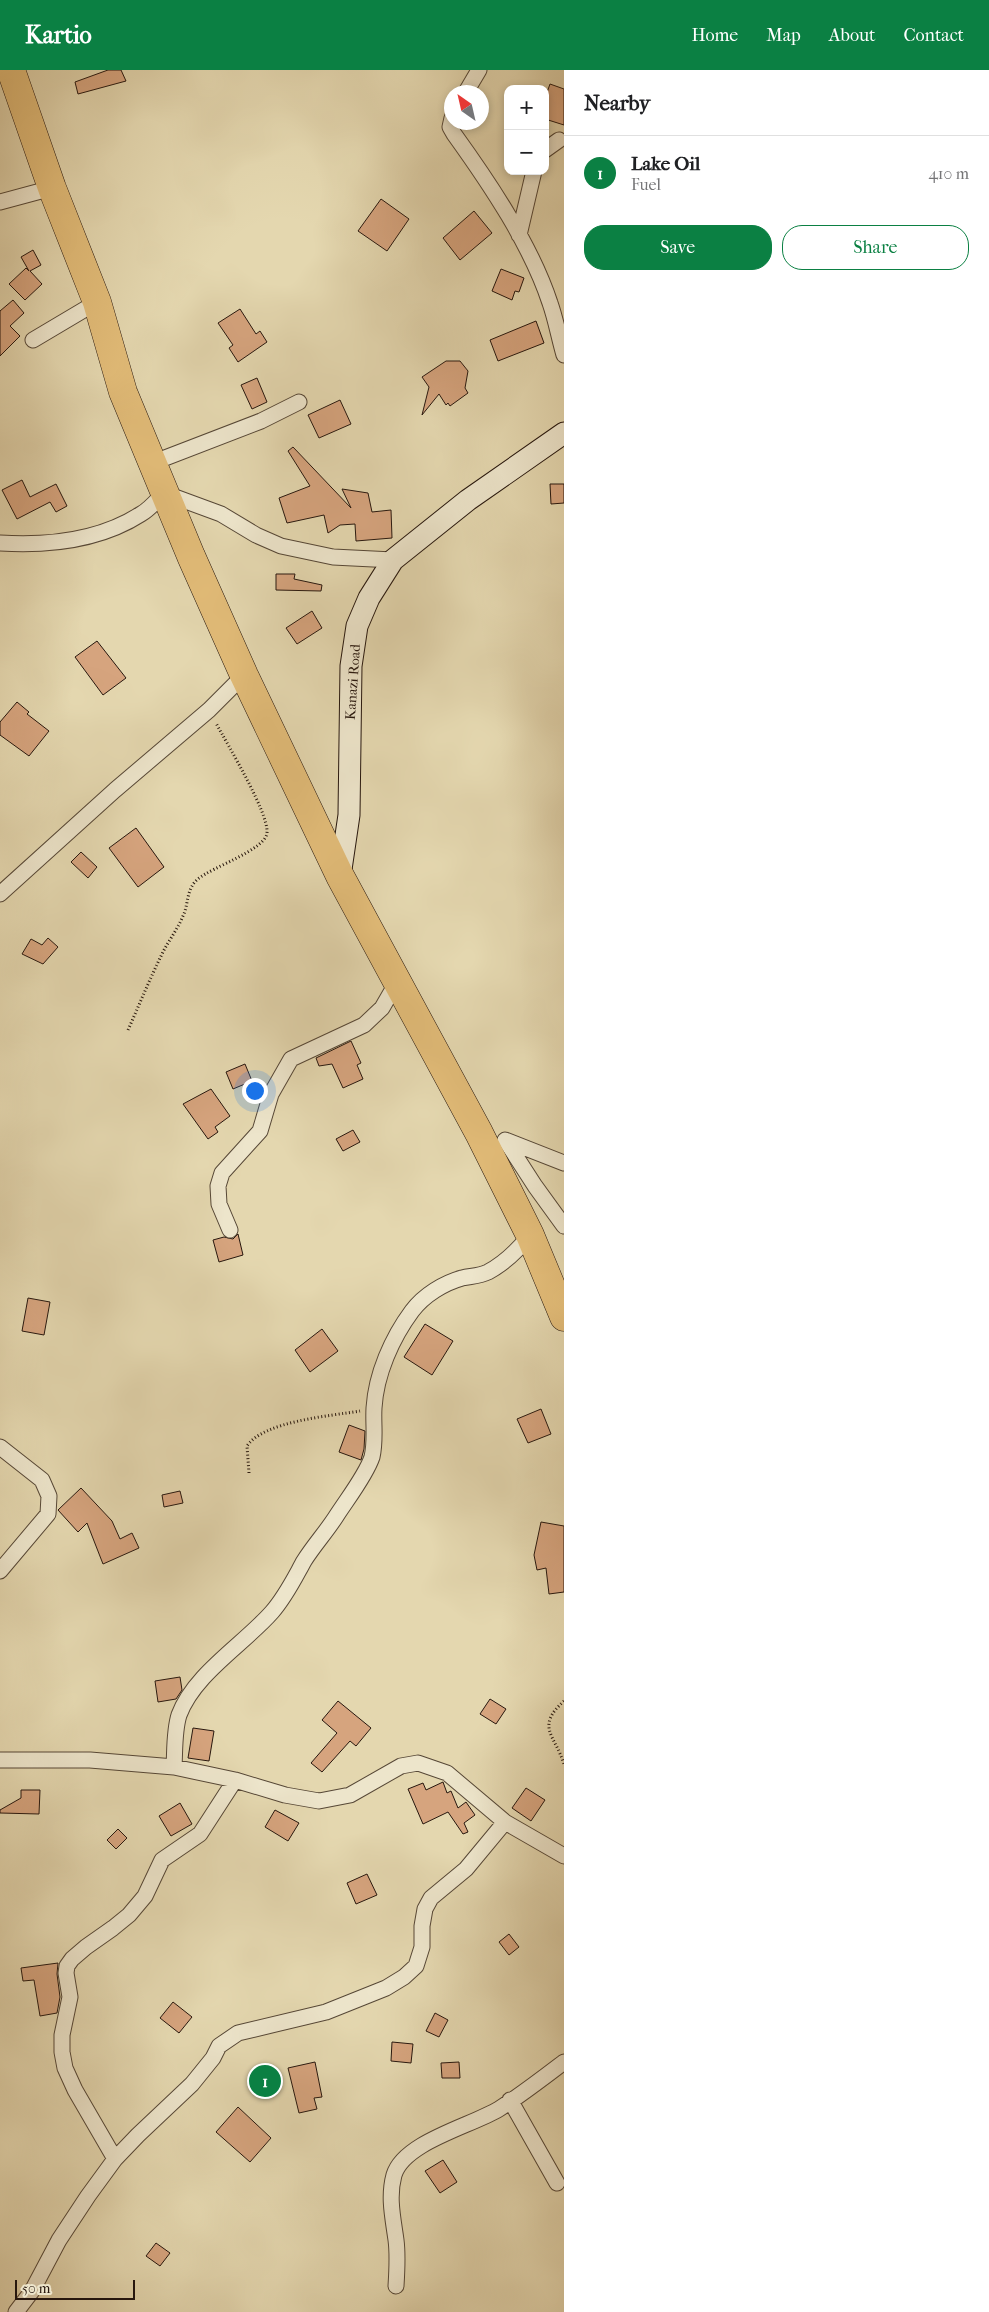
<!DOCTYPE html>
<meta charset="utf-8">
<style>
body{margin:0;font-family:"IM FELL French Canon",serif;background:#f2f2f2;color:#202124}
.controls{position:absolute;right:15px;top:15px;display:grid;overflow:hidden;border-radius:10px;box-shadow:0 2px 8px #0003}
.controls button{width:45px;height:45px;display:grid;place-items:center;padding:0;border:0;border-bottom:1px solid #e0e0e0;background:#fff;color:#202124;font:25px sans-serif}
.compass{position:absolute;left:444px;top:15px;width:45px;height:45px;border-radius:50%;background:#fff;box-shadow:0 2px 8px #0003;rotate:326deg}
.scale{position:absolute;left:15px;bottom:12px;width:120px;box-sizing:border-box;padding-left:5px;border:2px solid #27170e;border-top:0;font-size:14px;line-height:18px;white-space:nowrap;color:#27170e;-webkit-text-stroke:4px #ede5cb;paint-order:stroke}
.you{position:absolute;left:254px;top:1020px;width:18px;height:18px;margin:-12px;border:4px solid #fff;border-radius:50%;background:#1a73e8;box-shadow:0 0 0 8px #1a73e833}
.badge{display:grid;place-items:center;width:32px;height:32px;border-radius:50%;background:#0b8043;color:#fff;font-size:16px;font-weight:700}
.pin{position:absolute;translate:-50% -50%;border:2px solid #fff;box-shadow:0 1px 5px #0006}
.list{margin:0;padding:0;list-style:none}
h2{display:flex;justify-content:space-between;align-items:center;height:65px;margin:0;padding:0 20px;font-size:21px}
h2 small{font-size:16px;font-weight:400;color:#757577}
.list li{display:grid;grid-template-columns:32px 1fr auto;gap:15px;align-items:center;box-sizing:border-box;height:75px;padding:0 20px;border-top:1px solid #e0e0e0}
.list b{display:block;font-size:19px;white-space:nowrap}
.list p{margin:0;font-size:16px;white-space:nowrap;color:#757577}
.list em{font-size:16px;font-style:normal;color:#757577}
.actions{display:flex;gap:10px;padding:15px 20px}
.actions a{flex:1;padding:11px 0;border:1px solid #0b8043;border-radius:20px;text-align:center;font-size:18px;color:#0b8043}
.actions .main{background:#0b8043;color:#fff}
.map{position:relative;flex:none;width:564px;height:2242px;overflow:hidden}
header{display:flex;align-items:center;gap:30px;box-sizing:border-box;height:70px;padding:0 25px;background:#0b8043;color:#fff}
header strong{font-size:24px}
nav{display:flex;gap:28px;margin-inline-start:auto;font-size:18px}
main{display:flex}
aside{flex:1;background:#fff}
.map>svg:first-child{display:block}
.building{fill:#d6a47e;stroke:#27170e}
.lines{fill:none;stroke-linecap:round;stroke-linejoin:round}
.street-casing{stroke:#564736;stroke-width:17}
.secondary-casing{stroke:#27170e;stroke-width:23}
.highway-casing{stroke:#27170e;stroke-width:29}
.path{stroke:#27170e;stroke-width:3;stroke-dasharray:1 2.5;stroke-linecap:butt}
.street{stroke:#ede5cb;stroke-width:15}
.secondary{stroke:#ede5cb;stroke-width:21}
.highway{stroke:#e2bc78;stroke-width:28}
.labels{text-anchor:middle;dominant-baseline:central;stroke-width:4;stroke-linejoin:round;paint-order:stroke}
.street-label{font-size:14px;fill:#27170e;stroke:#ede5cb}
</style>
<header>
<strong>Kartio</strong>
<nav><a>Home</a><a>Map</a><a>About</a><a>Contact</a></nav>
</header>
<main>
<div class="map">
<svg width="564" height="2242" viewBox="0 0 564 2242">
<rect width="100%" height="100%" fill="#e4d7af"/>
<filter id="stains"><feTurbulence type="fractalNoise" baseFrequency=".004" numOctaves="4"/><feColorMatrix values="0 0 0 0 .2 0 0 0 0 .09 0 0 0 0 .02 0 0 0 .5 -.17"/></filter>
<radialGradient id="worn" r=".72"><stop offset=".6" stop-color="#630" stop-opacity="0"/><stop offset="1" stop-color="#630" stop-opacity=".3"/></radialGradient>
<!-- building -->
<path class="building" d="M108,0H121L126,11L78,24L75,12Z
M550,14L564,19V55L545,49V28Z
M381,129L409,149L387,181L358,161Z
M474,141L492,163L460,190L443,168Z
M33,180L41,195L30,201L42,214L25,230L9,214L26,198L29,201L21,187Z
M501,199L524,208L519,222L515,221L512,230L492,221Z
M13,230L24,243L10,256L20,266L0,286V241Z
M240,239L256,264L260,261L267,272L238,292L229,278L233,275L218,253Z
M536,251L544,273L498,291L490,270Z
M446,291H460L468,301L465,318L468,323L450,336L448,333L446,335L439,324L422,345L429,317L422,307Z
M257,308L267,332L252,339L241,315Z
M340,330L351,354L319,368L308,345Z
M293,377L351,438L342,419L368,423L372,442L391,440L392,468L356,471L355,454L340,455L328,463L324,445L287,453L279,428L310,416L288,381Z
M22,410L30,427L56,414L67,436L56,442L50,432L17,449L2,420Z
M550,414H564V433L551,434Z
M276,504H295L294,509L322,515L321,521L276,520Z
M312,541L322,558L297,574L286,558Z
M97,571L126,608L103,625L75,587Z
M17,632L29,642L27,644L49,661L29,686L0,665V652Z
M136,758L164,797L138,817L109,778Z
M81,782L97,797L88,808L71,792Z
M48,868L58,877L43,894L22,884L31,869L42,875Z
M351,971L361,993L357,995L363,1009L343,1018L332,994L319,996L316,988Z
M245,994L252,1011L233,1019L226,1002Z
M211,1019L230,1046L215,1057L218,1062L208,1069L183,1034Z
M353,1060L360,1072L343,1081L336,1069Z
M238,1164L243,1185L219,1192L213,1170L224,1167L233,1169Z
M28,1228L50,1232L44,1265L22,1261Z
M425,1254L453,1271L432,1305L404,1287Z
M322,1259L338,1281L310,1302L295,1280Z
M541,1339L551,1364L528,1373L517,1349Z
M349,1355L365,1361L364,1379L361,1390L339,1382Z
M81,1418L112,1451L120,1469L132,1463L139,1478L103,1494L87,1453L78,1462L58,1440Z
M180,1421L183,1433L164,1437L162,1425Z
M541,1452L564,1456V1522L549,1524L546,1498L537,1500L534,1485Z
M180,1607L182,1620L176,1629L158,1632L155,1611Z
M490,1629L506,1639L496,1654L480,1644Z
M338,1631L371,1658L356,1676L350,1671L322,1702L311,1693L337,1663L322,1650Z
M193,1658L214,1661L209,1691L188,1688Z
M443,1712L447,1723L451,1721L458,1738L466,1732L475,1745L464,1753L468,1762L463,1764L448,1742L423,1754L408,1719L423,1713L426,1720Z
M526,1718L545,1730L531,1751L512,1738Z
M21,1720H40L39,1744L0,1743V1740L21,1728Z
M180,1733L192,1754L171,1766L159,1746Z
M275,1740L299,1753L288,1771L265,1757Z
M118,1759L127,1768L116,1779L107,1770Z
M367,1804L377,1825L356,1834L347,1813Z
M509,1864L519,1877L509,1885L499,1872Z
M58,1893L57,1904L60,1927L57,1943L40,1946L34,1910L23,1911L21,1898Z
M173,1932L192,1947L179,1963L160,1948Z
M435,1943L448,1950L439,1967L426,1961Z
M392,1972L413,1974L411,1993L391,1991Z
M315,1992L322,2027L314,2028L317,2039L299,2043L288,1998Z
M459,1992L460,2008H442L441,1993Z
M238,2037L271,2068L250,2092L216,2062Z
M443,2090L457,2112L440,2123L425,2101Z
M156,2173L170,2183L160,2196L146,2186Z"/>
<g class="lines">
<defs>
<path id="street" d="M466,22L479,0
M452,48L450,57L454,64C490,114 531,175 550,233C556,250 559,268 564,285
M545,80L559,70
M0,132L52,118
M519,165L534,101
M33,270L97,232
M152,393L261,351L299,332
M0,473C49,476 99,471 141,444C150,439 157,430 164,423L221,444L256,465L281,476L333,487L393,490
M0,824L115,720L209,640L244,605
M505,1070L564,1093
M506,1071L535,1116L564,1156
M230,1160L219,1134L218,1116L222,1103L260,1061L271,1024L291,989L364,955L382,938L397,912
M0,1377L42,1410L49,1426L48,1444L0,1501
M0,1690H90L174,1697L235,1710L285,1725L319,1731L350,1725L401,1696L418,1693L447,1703L505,1752L564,1786
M174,1697C175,1680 174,1661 179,1645C194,1604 244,1574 272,1542C286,1526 294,1509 304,1491C314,1475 327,1461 337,1445C348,1428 366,1405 372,1387C376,1370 373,1354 374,1338C376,1304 392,1268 412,1241C424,1225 444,1213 462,1208C471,1206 480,1206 488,1202C505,1193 518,1180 530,1165
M510,2030L557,2113
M115,2089L75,2020L65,1998L62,1982V1965L70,1927L66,1903L67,1896L72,1889L86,1877L113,1858L129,1845L145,1826L162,1790L200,1764L235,1710
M396,2216C397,2200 398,2185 396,2170C393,2148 388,2127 394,2105C404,2072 471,2056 499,2039C521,2025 543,2008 564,1992
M16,2242L32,2221L59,2170L88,2126L115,2089L138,2065L192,2014L213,1988L219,1976L238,1963L326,1942L386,1918L404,1907L416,1896L422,1877V1856L425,1839L431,1828L466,1799L505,1752"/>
<path id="secondary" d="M340,806L349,745L351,596L357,556L369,528L393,490L468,430L564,363"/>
<path id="highway" d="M11,0L52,118L97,232L123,322L191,486L244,605L340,806L479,1063L530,1165L564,1247"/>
</defs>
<!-- street casing -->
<use href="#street" class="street-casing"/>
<!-- secondary casing -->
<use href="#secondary" class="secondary-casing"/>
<!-- highway casing -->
<use href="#highway" class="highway-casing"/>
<!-- path -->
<path class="path" d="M128,960C140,933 151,906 164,880C170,869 178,858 183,846C189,833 186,819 198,809C212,797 265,780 267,763C269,743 227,674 216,653
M249,1403L247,1376C264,1351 330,1346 360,1341
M564,1631C535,1657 555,1665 564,1694"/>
<!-- street -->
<use href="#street" class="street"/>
<!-- secondary -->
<use href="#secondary" class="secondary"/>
<!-- highway -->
<use href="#highway" class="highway"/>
</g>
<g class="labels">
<!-- street labels -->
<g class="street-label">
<text transform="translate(353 612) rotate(-86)">Kanazi Road</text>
</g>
</g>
<rect width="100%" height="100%" filter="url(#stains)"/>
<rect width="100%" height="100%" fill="url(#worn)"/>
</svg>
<div class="controls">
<button>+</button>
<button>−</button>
</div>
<svg class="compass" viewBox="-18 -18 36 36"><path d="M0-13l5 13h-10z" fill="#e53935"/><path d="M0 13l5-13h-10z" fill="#757577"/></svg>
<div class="scale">50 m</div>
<div class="you"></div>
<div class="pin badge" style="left:265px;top:2011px">1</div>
</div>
<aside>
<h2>Nearby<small></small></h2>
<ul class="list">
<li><span class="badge">1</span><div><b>Lake Oil</b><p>Fuel</p></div><em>410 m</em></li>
</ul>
<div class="actions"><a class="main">Save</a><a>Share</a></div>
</aside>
</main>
